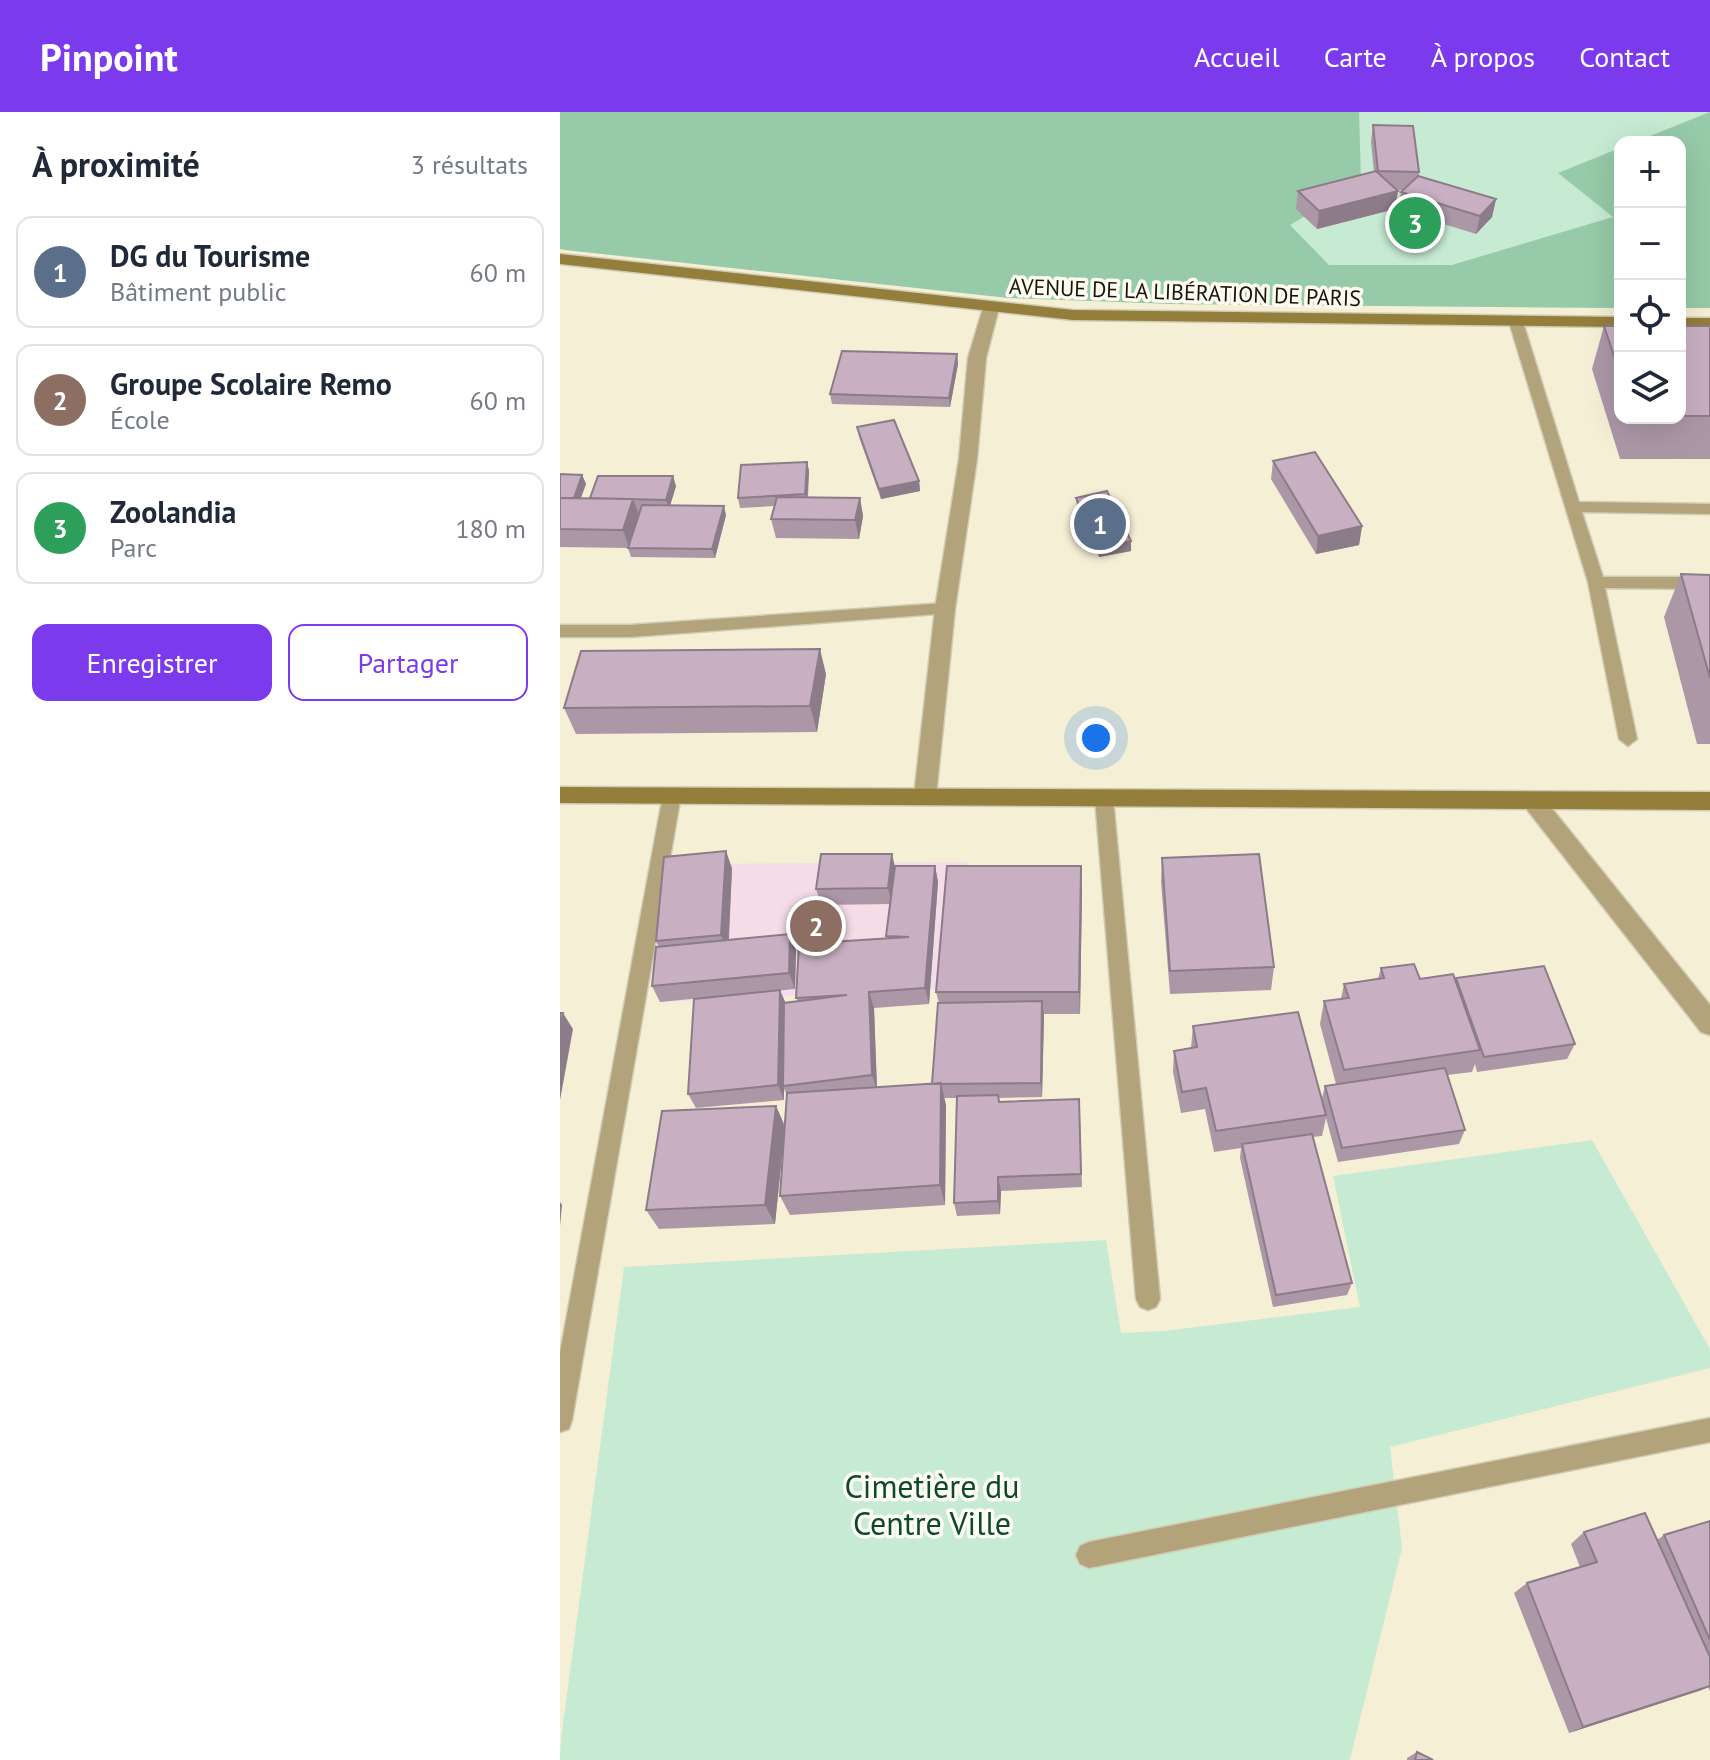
<!DOCTYPE html>
<html lang="fr">
<meta charset="utf-8">
<style>
body{margin:0;font-family:"PT Sans",sans-serif;background:#f2f2f3;color:#1f2937}
.controls{position:absolute;right:24px;top:24px;display:grid;overflow:hidden;border-radius:16px;box-shadow:0 8px 32px #0002}
.controls button{width:72px;height:72px;display:grid;place-items:center;padding:0;border:0;border-bottom:2px solid #e0e1e3;background:#fff;color:#1f2937;font:40px sans-serif}
.you{position:absolute;left:536px;top:626px;width:28px;height:28px;margin:-20px;border:6px solid #fff;border-radius:50%;background:#1a73e8;box-shadow:0 0 0 12px #1a73e833}
.badge{display:grid;place-items:center;width:52px;height:52px;border-radius:50%;background:#7c3aed;color:#fff;font-size:26px;font-weight:700}
.pin{position:absolute;translate:-50% -50%;border:4px solid #fff;box-shadow:0 2px 8px #0006}
.list{margin:0;padding:0;list-style:none}
h2{display:flex;justify-content:space-between;align-items:center;height:104px;margin:0;padding:0 32px;font-size:34px}
h2 small{font-size:26px;font-weight:400;color:#747a83}
.list li{display:grid;grid-template-columns:52px 1fr auto;gap:24px;align-items:center;box-sizing:border-box;height:112px;margin:0 16px 16px;padding:0 16px;border:2px solid #e0e1e3;border-radius:16px}
.list b{display:block;font-size:30px;white-space:nowrap}
.list p{margin:0;font-size:26px;white-space:nowrap;color:#747a83}
.list em{font-size:26px;font-style:normal;color:#747a83}
.actions{display:flex;gap:16px;padding:24px 32px}
.actions a{flex:1;padding:18px 0;border:2px solid #7c3aed;border-radius:16px;text-align:center;font-size:28px;color:#7c3aed}
.actions .main{background:#7c3aed;color:#fff}
.icon{flex:none;width:44px;height:44px;fill:none;stroke:currentColor;stroke-width:2;stroke-linecap:round;stroke-linejoin:round}
.map{position:relative;flex:none;width:1150px;height:1648px;overflow:hidden}
header{display:flex;align-items:center;gap:48px;box-sizing:border-box;height:112px;padding:0 40px;background:#7c3aed;color:#fff}
header strong{font-size:38px}
nav{display:flex;gap:44px;margin-inline-start:auto;font-size:28px}
main{display:flex}
aside{flex:1;background:#fff}
.map>svg:first-child{display:block}
.education{fill:#f5dde8}
.green{fill:#c6ead2}
.forest{fill:#96caa8}
.lines{fill:none;stroke-linecap:round;stroke-linejoin:round}
.lane-casing{stroke:#d1ccb5;stroke-width:3}
.street-casing{stroke:#d1ccb5;stroke-width:3}
.secondary-casing{stroke:#d1ccb5;stroke-width:3}
.lane{fill:#b2a37a;fill-rule:evenodd}
.street{fill:#b2a37a;fill-rule:evenodd}
.secondary{fill:#947e3c;fill-rule:evenodd}
.wall{fill:#ac97a7}
.shaded-wall{fill:#8c7b88}
.building{fill:#c8b0c2;stroke:#8c7b88;stroke-width:2}
.labels{text-anchor:middle;dominant-baseline:central;stroke-width:7;stroke-linejoin:round;paint-order:stroke}
.far-street-label{font-size:22px;fill:#17150b;stroke:#fefcf1}
.near-park-label{font-size:32px;fill:#0c4a2b;stroke:#fefcf1}
</style>
<header>
<strong>Pinpoint</strong>
<nav><a>Accueil</a><a>Carte</a><a>À propos</a><a>Contact</a></nav>
</header>
<main>
<aside>
<h2>À proximité<small>3 résultats</small></h2>
<ul class="list">
<li><span class="badge" style="background:#5c6f8a">1</span><div><b>DG du Tourisme</b><p>Bâtiment public</p></div><em>60 m</em></li>
<li><span class="badge" style="background:#8d6e63">2</span><div><b>Groupe Scolaire Remo</b><p>École</p></div><em>60 m</em></li>
<li><span class="badge" style="background:#2e9e5b">3</span><div><b>Zoolandia</b><p>Parc</p></div><em>180 m</em></li>
</ul>
<div class="actions"><a class="main">Enregistrer</a><a>Partager</a></div>
</aside>
<div class="map">
<svg width="1150" height="1648" viewBox="0 0 1150 1648">
<rect width="100%" height="100%" fill="#f5efd5"/>
<!-- education -->
<path class="education" d="M407,750L401,876L100,890L115,752Z"/>
<!-- green -->
<path class="green" d="M704,0H1150V196H1120V30H1060V196L611,192Z
M1032,1028L1150,1237V1256L830,1335L842,1436L790,1648H0L1,1627L64,1155L546,1128L561,1221L604,1219L800,1195L773,1064Z"/>
<!-- forest -->
<path class="forest" d="M0,0H799L801,71L730,113L769,153H892L1053,105L998,61L1060,36V196L611,192L448,186L5,138L0,137Z
M1150,0V196H1120V30H1075Z"/>
<g class="lines">
<defs>
<path id="lane" d="M956,206L963,210L1019,390L1150,392V402L1022,400L1043,465H1150V477L1045,476L1077,627L1068,634L1059,627L1028,470L949,210Z
M385,491L391,493L393,497L391,501L70,525H0V513H70Z
M112,676L121,683L12,1308L9,1317L0,1320V1241L103,683Z
M544,679L553,686L600,1187L596,1195L588,1198L580,1195L576,1187L535,686Z
M1150,1306V1330L529,1456L520,1452L516,1443L520,1434L529,1430Z"/>
<path id="street" d="M431,191L439,196L426,246L417,347L395,497L376,684L373,690L365,692L357,690L354,684L375,497L399,347L408,246L423,196Z
M973,680L981,683L1150,893V923L1141,920L965,695L962,689L965,683Z"/>
<path id="secondary" d="M0,142L513,198L1060,205V215L513,208L0,152Z
M1120,206H1150V216H1120Z
M0,675L1150,680V698L0,691Z"/>
</defs>
<!-- lane casing -->
<use href="#lane" class="lane-casing"/>
<!-- street casing -->
<use href="#street" class="street-casing"/>
<!-- secondary casing -->
<use href="#secondary" class="secondary-casing"/>
<!-- lane -->
<use href="#lane" class="lane"/>
<!-- street -->
<use href="#street" class="street"/>
<!-- secondary -->
<use href="#secondary" class="secondary"/>
</g>
<!-- wall -->
<path class="wall" d="M813,13L859,60V64L936,87L932,105L916,122L838,98L841,80L843,78H837L835,97L757,117L736,97L738,79L814,60L811,30Z
M1044,214H1060V306H1120V214H1150V347H1060L1032,257Z
M397,242L398,252L390,295L272,292L270,282Z
M297,315L359,369L360,379L321,387L299,325Z
M713,349L802,414L799,433L756,442L711,367Z
M247,350L249,359L248,386H300L303,404L299,427L216,426L211,407L215,394L180,396L178,386Z
M0,362L22,363L26,372L21,386H30L116,374L110,394L166,403L155,446L71,445L68,436L0,435Z
M516,386L571,439L539,445L517,395Z
M1121,462L1150,463V632H1137L1104,505Z
M266,562L257,620L16,622L4,596Z
M602,746L714,855L711,878L610,882L601,770Z
M375,754L378,770L369,892L314,896L317,975L372,972L379,891L376,880L521,754L522,778L520,902H484L482,985L439,986L440,990L520,1002L522,1075L441,1079L440,1102L397,1104L394,1091L397,986H384L386,993L385,1093L230,1103L220,1084L224,1021L215,1112L99,1117L86,1098L216,994L225,1014L227,983L224,977V988L136,996L128,982L225,891L238,889L236,886L327,827L330,792L261,793L256,777L335,755Z
M172,756L169,828L236,838L235,877L100,890L92,874L99,835L96,829Z
M821,856L860,867L895,868L1015,932L1007,947L917,960L915,952L912,960L887,963L905,1018L899,1032L778,1050L766,1006L762,1024L753,1025L792,1171L787,1183L713,1195L680,1046L681,1036L654,1040L645,997L621,1001L613,960L614,939L631,936L633,914L762,986L765,974L776,972L760,912L764,889L781,887L784,872L818,867Z
M1150,1409V1579L1148,1575L1009,1621L954,1481L967,1471L1020,1455L1011,1432L1024,1420L1097,1428L1104,1423Z
M857,1640L873,1648H847V1646Z"/>
<!-- shaded-wall -->
<path class="shaded-wall" d="M838,79L835,97L757,117L759,99Z
M936,87L932,105L916,122L920,104Z
M397,242L398,252L390,295L389,286Z
M247,350L249,359L247,392L245,382Z
M22,363L26,372L17,396L13,386Z
M113,364L116,374L109,397L106,388Z
M359,369L360,379L321,387L319,377Z
M300,386L303,404L299,427L295,408Z
M73,387L80,405L69,436L63,418Z
M164,394L166,403L155,446L152,437Z
M802,414L799,433L756,442L758,424Z
M571,429V439L539,445V436Z
M260,537L266,562L257,620L250,594Z
M166,739L172,756L168,839L161,823Z
M332,742L336,759L332,792L328,776Z
M375,754L378,770L369,892L365,876Z
M521,754L522,778L520,902L519,880Z
M230,822L236,838L235,877L229,861Z
M220,878L227,894L223,974L224,977V988L218,973Z
M309,880L314,896L317,978L312,963Z
M482,889L484,904L482,985L481,971Z
M3,901L13,917L0,988V917Z
M381,971L386,993L385,1093L380,1073Z
M216,994L225,1015L215,1112L205,1093Z
M438,1065L441,1079L440,1102L438,1089Z
M0,1090L2,1093L0,1114Z
M1150,1574L1142,1578L1009,1621L1023,1615Z"/>
<!-- building -->
<path class="building" d="M813,13L853,14L859,60L818,59Z
M816,59L838,79L759,99L738,79Z
M858,64L936,87L920,104L841,80Z
M1044,214H1060V262Z
M1120,214H1150V304H1120Z
M282,239L397,242L389,286L270,282Z
M334,308L359,369L319,377L297,315Z
M755,340L802,414L758,424L713,349Z
M247,350L245,382L178,386L181,353Z
M0,362L22,363L14,386H0Z
M38,364H113L106,388L30,386Z
M547,379L571,429L539,436L516,386Z
M217,385L300,386L295,408L211,407Z
M0,386L73,387L63,418L0,417Z
M82,393L164,394L152,437L68,436Z
M1121,462L1150,463V566Z
M260,537L250,594L4,596L21,539Z
M166,739L161,823L96,829L104,745Z
M261,742H332L328,776L256,777Z
M699,742L714,855L610,859L602,746Z
M335,754H375L365,876L309,880L312,963L223,974L224,891L287,883L236,886L239,832L349,825L326,824Z
M387,754H521L519,880H376Z
M230,822L229,861L92,874L96,835Z
M854,852L860,867L893,862L920,938L784,958L764,889L789,886L784,872L824,866L821,856Z
M984,854L1015,932L924,945L896,866Z
M220,878L218,973L128,982L134,887Z
M482,889L481,971L372,972L378,891Z
M738,900L766,1003L656,1019L646,976L622,980L614,939L637,935L633,914Z
M0,901H3L0,917Z
M885,956L905,1018L782,1036L765,974Z
M381,971L380,1073L220,1084L227,981Z
M438,983L439,990L519,987L521,1062L438,1065V1089L394,1091L397,984Z
M216,994L205,1093L86,1098L102,999Z
M752,1022L792,1171L716,1183L682,1032Z
M1085,1401L1150,1545V1574L1023,1615L967,1471L1037,1450L1024,1420Z
M1150,1409V1528L1104,1423Z
M857,1640L873,1648H855Z"/>
<g class="labels">
<!-- far-street labels -->
<g class="far-street-label">
<text transform="translate(625 180) rotate(2)">AVENUE DE LA LIBÉRATION DE PARIS</text>
</g>
<!-- near-park labels -->
<g class="near-park-label">
<text x="372" y="1374">Cimetière du<tspan x="372" dy="37">Centre Ville</tspan></text>
</g>
</g>
</svg>
<div class="controls">
<button>+</button>
<button>−</button>
<button><svg class="icon" aria-label="locate" viewBox="0 0 24 24"><circle cx="12" cy="12" r="6"/><path d="M12 2v4M12 18v4M2 12h4M18 12h4"/></svg></button>
<button><svg class="icon" aria-label="layers" viewBox="0 0 24 24"><path d="M12 4l9 5-9 5-9-5zM3 14l9 5 9-5"/></svg></button>
</div>
<div class="you"></div>
<div class="pin badge" style="left:540px;top:412px;background:#5c6f8a">1</div>
<div class="pin badge" style="left:256px;top:814px;background:#8d6e63">2</div>
<div class="pin badge" style="left:855px;top:111px;background:#2e9e5b">3</div>
</div>
</main>
